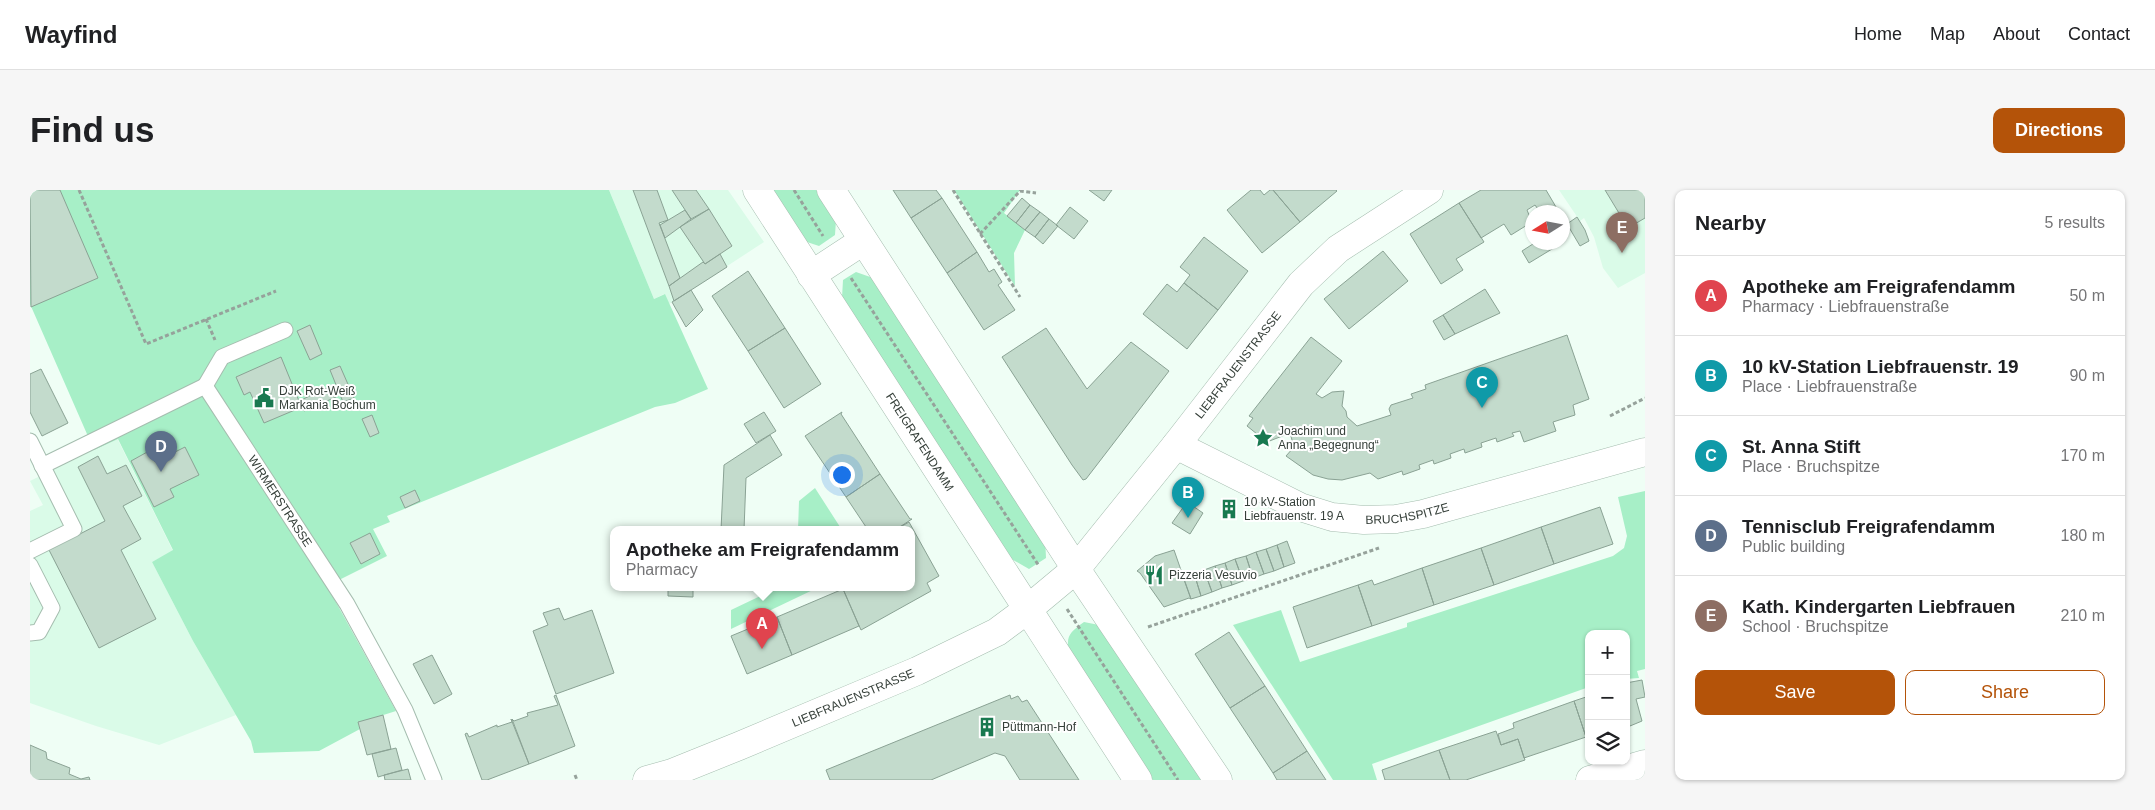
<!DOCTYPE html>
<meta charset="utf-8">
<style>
body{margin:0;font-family:Helvetica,sans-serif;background:#f6f6f6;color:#202124}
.controls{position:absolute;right:15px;bottom:15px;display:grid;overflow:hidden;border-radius:10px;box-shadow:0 1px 4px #0004}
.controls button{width:45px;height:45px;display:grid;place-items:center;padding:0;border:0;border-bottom:1px solid #e0e0e0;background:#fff;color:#202124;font:25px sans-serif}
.compass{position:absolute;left:1495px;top:15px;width:45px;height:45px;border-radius:50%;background:#fff;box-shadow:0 1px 4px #0004;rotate:259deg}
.you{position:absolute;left:811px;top:284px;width:18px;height:18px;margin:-12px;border:4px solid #fff;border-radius:50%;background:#1a73e8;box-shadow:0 0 0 8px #1a73e833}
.badge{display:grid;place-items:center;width:32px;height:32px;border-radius:50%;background:#b45309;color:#fff;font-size:16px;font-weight:700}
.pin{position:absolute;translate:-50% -41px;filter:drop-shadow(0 1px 2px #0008)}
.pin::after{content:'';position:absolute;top:26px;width:18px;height:15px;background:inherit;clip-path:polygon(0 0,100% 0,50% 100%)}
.popup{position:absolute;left:580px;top:336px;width:305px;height:65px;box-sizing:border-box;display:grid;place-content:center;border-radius:10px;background:#fff;filter:drop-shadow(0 1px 4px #0005);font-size:16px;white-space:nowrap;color:#757577}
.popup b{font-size:19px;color:#202124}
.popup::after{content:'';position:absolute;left:50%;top:100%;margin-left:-10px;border:10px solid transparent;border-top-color:#fff}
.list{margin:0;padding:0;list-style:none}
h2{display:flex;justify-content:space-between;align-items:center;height:65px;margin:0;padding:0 20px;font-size:21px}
h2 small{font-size:16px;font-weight:400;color:#757577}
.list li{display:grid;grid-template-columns:32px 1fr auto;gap:15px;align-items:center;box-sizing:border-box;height:80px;padding:0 20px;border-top:1px solid #e0e0e0}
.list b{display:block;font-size:19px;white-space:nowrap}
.list p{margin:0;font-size:16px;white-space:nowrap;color:#757577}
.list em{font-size:16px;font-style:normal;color:#757577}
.actions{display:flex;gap:10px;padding:15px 20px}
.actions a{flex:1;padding:11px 0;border:1px solid #b45309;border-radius:10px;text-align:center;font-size:18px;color:#b45309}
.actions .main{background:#b45309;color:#fff}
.icon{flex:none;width:28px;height:28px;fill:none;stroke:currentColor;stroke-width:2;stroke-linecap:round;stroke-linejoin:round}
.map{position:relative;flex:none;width:1615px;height:590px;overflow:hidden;border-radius:10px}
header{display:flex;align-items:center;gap:30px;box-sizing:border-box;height:70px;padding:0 25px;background:#fff;border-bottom:1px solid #e0e0e0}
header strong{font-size:24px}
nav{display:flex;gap:28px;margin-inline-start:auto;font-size:18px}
.intro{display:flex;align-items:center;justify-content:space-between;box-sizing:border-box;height:120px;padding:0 30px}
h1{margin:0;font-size:35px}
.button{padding:12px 22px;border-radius:10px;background:#b45309;color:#fff;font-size:18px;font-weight:700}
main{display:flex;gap:30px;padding:0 30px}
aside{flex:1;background:#fff;border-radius:10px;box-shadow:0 1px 4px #0004}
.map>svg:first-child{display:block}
.built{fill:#dafbe8}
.green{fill:#a7efc7}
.building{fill:#c3dbcc;stroke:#8aa294}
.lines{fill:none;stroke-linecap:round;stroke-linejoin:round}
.service-casing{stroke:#a5bdaf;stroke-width:17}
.minor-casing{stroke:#a5bdaf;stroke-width:29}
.path{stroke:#96a29b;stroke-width:3;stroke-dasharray:4 2.5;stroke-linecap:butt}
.service{stroke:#fff;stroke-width:15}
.minor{stroke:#fff;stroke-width:28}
.labels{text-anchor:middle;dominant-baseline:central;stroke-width:4;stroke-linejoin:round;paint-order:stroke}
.street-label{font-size:12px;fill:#353f39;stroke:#fff}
.poi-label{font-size:12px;fill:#353f39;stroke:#fff;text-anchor:start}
</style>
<header>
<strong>Wayfind</strong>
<nav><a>Home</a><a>Map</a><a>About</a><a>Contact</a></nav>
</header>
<div class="intro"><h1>Find us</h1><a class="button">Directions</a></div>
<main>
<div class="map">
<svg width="1615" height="590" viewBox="0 0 1615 590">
<rect width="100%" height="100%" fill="#effef5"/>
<!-- built -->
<path class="built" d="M579,0H698L734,52L639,114L634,104L624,109Z
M1529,0H1615V83L1588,98L1573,78L1564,47L1554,28L1550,31Z
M87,248L143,361L122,372L163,451L206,525L129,555L66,536L0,513V321L13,315L0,291Z"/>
<!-- green -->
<path class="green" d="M0,0H579L624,109L635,104L678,199L645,213L625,217L357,326L360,332L343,339L357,366L297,396L366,521L328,533L330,539L289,561L224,563L221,551L163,451L122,372L143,360L88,249L64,260L0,114Z
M741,0H786L806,30L805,45L789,56L774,51Z
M924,0H990L974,23L995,40L984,63L985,96Z
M826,82L843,88L1015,346L1016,368L999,379L978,367L812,108L813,90Z
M785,298L812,340H768L769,311Z
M1615,301V479L1607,481L1609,488L1596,489V444H1559V497L1342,574L1347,590H1303L1203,435L1251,420L1270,472L1377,437V433L1583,366L1594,358L1597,346L1588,307Z
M747,398H787L701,439V420Z
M1054,432L1069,435L1078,442L1171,590H1123L1040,466C1035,446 1039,443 1054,432Z"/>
<!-- building -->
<path class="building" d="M0,0H30L68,88L1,117Z
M603,0H627L638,30L629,33L650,88L639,96Z
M642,0H666L679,19L661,29Z
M863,0H906L912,8L881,28Z
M1059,0H1082L1074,11Z
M1221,0H1230L1234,5L1240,0H1243L1270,32L1232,63L1197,20Z
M1243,0H1306L1307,1L1270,32Z
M1451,0H1516L1526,17L1517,22H1510L1505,15L1497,20L1502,32L1481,45L1474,34L1451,48L1429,13Z
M1575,0H1615V28L1598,38Z
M912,8L947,62L917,83L881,28Z
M992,8L1000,15L986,33L977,26Z
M1429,13L1454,52L1426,69L1433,80L1411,94L1380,44Z
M1000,15L1010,22L995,40L986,33Z
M1040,17L1058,31L1044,49L1026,35Z
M679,19L702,56L675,74L650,37Z
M655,20L661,29L635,48L630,35Z
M1010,22L1019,29L1005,47L995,40Z
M1547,27L1555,40L1559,51L1550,56L1537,34Z
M1019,29L1028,36L1013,54L1005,47Z
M1174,47L1218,81L1188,120L1154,93L1160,85L1150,77Z
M1506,52H1524L1527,56L1499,73L1492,61Z
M1353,61L1378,91L1319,139L1294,109Z
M947,62L959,82L964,79L972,92L968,95L985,120L954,140L917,83Z
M690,64L697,77L644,111L639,96L673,72L675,74Z
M718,81L755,138L718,161L682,106Z
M1154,93L1188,120L1157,159L1113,124L1137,94L1147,102Z
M1455,99L1470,123L1425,144L1413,125Z
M661,100L673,120L656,137L642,112Z
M1413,125L1425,144L1414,150L1403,131Z
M280,135L292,164L280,170L267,141Z
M755,138L791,194L754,218L718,161Z
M1016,138L1057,199L1101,152L1139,181L1056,289L1053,290L1042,275L972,167Z
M1537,145L1559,209L1543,215L1545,225L1523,232L1526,241L1494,252L1490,241L1482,243L1484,246L1467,252L1466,248L1451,253L1452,257L1435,263L1434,259L1420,264L1421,268L1404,274L1403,270L1389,275L1390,279L1373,285L1372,281L1348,289L1340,283L1312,290L1298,289L1283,285L1256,266L1264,257L1260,243L1237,252L1217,236L1223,228L1219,226L1281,147L1312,171L1286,204L1292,208L1302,202L1314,201L1312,216L1316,221L1317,227L1327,236L1361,225L1359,219L1361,215L1383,208L1381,204L1396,199L1395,195Z
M251,167L269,211L301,196L306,207L274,221L272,217L234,233L220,202L214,205L206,187Z
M310,176L324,208L313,212L300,180Z
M11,179L38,233L12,246L0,222V184Z
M734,222L746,241L726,253L714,234Z
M812,222L811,224L850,284L816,307L775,246Z
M342,225L349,243L340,247L332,229Z
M740,245L752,265L716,288L714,340H691L694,275Z
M155,257L169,285L140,299L144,307L124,317L101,271L119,261L125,272Z
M68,266L77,284L96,275L112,306L93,316L111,349L91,360L126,429L69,458L19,360L75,331L48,277Z
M850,284L880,329H882L865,340H838L816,307Z
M385,300L390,311L375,318L370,307Z
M1157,312L1173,323L1160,344L1142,333Z
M1570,317L1583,354L1524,374L1511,337Z
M879,332L909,386L897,393L901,401L831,440L813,399L817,398H881V340H865Z
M1511,337L1524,374L1464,395L1451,358Z
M340,343L350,364L331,374L320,353Z
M1257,351L1265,373L1254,377L1247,355Z
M1247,355L1254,377L1244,381L1236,359Z
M1451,358L1464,395L1404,415L1392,378Z
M1236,359L1244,381L1234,384L1226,362Z
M1144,360L1161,409L1159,408L1134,417L1110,383L1107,381L1125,366Z
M1226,362L1234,384L1223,388L1216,366Z
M1216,366L1223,388L1213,391L1205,369Z
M1205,369L1213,391L1202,395L1195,373Z
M1195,373L1202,395L1192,398L1185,376Z
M1185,376L1192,398L1182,402L1174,380Z
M1392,378L1404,415L1342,436L1328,395L1342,390L1344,395Z
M1174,380L1182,402L1171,406L1164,383Z
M1164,383L1171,406L1161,409L1153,387Z
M1328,395L1342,436L1277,458L1263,417Z
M638,398H688H663V407L638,406Z
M813,399L829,436L762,465L747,427Z
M529,418L534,430L562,420L584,483L526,504L503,441L518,435L513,423Z
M747,427L762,465L717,484L701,446Z
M1199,442L1235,496L1200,518L1165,464Z
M402,465L422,504L404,514L383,474Z
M1612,490L1615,507L1606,509L1612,531L1600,536L1598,532L1596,533V493Z
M1235,496L1277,561L1243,583L1200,518Z
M526,505L545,556L499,574L482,529L484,531L498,526L497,523L528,515L524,506Z
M980,505L981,509L988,506L992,512L997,510L1049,590H990L975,566L965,563L901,590H800L796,580Z
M1559,506V546L1556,547L1544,511Z
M1544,511L1556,547L1494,568L1488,549L1471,555L1468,544L1484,538L1483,533Z
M353,525L361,559L337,565L328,532Z
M481,529L499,574L457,590H452L435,544L437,543L439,547L467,535V537L482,532Z
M1466,541L1471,555L1488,549L1495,570L1436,590H1420L1409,560Z
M0,555L16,562L17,569L40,578L39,584L51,589L59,587L60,590H0Z
M366,558L372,580L348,587L342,564Z
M1409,560L1420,590H1355L1352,580Z
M1277,561L1296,590H1247L1243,583Z
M378,579L381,590H355L354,585Z"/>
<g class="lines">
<defs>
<g id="service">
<path d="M175,196L192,167L255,140"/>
<path d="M0,251L44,339L0,361"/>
<path id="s1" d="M12,276L175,196L317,414L375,520L404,590"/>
<path d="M0,375L22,418L9,442L0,443"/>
</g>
<g id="minor">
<path id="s2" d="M727,0L1108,590"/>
<path d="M801,0L1046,379L1188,590"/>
<path d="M781,85L833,51"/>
<path id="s3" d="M1146,255L1270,317L1302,327L1334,330L1366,329L1393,324L1615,262"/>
<path id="s4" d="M617,590L642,583L709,556L887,481L967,442L998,419L1046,379L1146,255L1271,94L1308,59L1399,0"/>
<path d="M1560,590L1615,574"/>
</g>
</defs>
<!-- service casing -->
<use href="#service" class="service-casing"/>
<!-- minor casing -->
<use href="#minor" class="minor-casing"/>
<!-- path -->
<path class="path" d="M49,0L116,154L246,101
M764,0L793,46
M923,0L990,107
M950,44L990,1L1006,3
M821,88L1009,376
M176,129L185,150
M1580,226L1615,208
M1037,419L1148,590
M1118,437L1349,358
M545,585L547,590"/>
<!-- service -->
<use href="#service" class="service"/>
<!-- minor -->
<use href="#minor" class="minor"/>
</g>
<!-- icons -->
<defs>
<symbol id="civic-bare" viewBox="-9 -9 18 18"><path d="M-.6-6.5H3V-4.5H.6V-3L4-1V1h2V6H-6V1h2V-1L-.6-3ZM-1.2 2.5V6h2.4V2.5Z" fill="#197950" stroke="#fff" stroke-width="2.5" paint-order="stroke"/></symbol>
<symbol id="sight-bare" viewBox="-9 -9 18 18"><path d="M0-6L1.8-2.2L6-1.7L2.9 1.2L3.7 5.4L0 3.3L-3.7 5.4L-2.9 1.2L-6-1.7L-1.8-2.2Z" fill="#197950" stroke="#fff" stroke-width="2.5" paint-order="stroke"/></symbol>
<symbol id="building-bare" viewBox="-9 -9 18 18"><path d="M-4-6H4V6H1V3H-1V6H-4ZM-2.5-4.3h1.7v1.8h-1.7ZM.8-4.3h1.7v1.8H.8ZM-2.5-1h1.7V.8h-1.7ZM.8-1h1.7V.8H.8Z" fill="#197950" stroke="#fff" stroke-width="2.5" paint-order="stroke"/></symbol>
<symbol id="restaurant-bare" viewBox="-9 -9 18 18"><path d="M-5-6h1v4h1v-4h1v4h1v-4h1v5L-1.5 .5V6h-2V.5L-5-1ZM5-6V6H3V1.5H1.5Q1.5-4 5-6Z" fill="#197950" stroke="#fff" stroke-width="2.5" paint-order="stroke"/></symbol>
</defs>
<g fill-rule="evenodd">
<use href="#civic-bare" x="220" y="194" width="28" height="28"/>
<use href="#sight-bare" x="1219" y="234" width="28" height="28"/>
<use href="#building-bare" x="1185" y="305" width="28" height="28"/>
<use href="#restaurant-bare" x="1110" y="371" width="28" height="28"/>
<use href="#building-bare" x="943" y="523" width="28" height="28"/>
</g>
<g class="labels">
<!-- street labels -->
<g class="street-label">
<text stroke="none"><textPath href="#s4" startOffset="742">LIEBFRAUENSTRASSE</textPath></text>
<text stroke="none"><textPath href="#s2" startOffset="300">FREIGRAFENDAMM</textPath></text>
<text stroke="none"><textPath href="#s1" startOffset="319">WIRMERSTRASSE</textPath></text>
<text stroke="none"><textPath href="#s3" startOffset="248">BRUCHSPITZE</textPath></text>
<text stroke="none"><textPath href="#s4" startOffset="222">LIEBFRAUENSTRASSE</textPath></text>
</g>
<!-- poi labels -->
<g class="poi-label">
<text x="249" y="201">DJK Rot-Weiß<tspan x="249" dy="14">Markania Bochum</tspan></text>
<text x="1248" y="241">Joachim und<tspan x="1248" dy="14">Anna „Begegnung“</tspan></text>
<text x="1214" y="312">10 kV-Station<tspan x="1214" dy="14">Liebfrauenstr. 19 A</tspan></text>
<text x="1139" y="385">Pizzeria Vesuvio</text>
<text x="972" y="537">Püttmann-Hof</text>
</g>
</g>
</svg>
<div class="controls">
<button>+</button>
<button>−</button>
<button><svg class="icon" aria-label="layers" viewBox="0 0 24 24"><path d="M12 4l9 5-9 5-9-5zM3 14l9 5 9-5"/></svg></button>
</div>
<svg class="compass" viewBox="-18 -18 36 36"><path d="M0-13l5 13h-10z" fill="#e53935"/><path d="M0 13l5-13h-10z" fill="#757577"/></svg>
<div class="you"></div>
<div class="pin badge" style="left:732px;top:459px;background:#e0444e">A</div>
<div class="popup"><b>Apotheke am Freigrafendamm</b>Pharmacy</div>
<div class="pin badge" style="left:1158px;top:328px;background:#0f9aa8">B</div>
<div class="pin badge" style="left:1452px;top:218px;background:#0f9aa8">C</div>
<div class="pin badge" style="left:131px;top:282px;background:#5c6f8a">D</div>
<div class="pin badge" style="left:1592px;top:63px;background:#8d6e63">E</div>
</div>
<aside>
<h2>Nearby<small>5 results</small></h2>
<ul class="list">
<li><span class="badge" style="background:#e0444e">A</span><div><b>Apotheke am Freigrafendamm</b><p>Pharmacy · Liebfrauenstraße</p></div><em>50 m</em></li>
<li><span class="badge" style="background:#0f9aa8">B</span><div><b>10 kV-Station Liebfrauenstr. 19</b><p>Place · Liebfrauenstraße</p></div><em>90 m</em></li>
<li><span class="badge" style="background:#0f9aa8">C</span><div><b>St. Anna Stift</b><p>Place · Bruchspitze</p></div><em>170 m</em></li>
<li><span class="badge" style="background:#5c6f8a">D</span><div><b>Tennisclub Freigrafendamm</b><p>Public building</p></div><em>180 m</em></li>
<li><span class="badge" style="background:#8d6e63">E</span><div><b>Kath. Kindergarten Liebfrauen</b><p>School · Bruchspitze</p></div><em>210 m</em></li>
</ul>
<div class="actions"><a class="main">Save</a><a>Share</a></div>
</aside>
</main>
